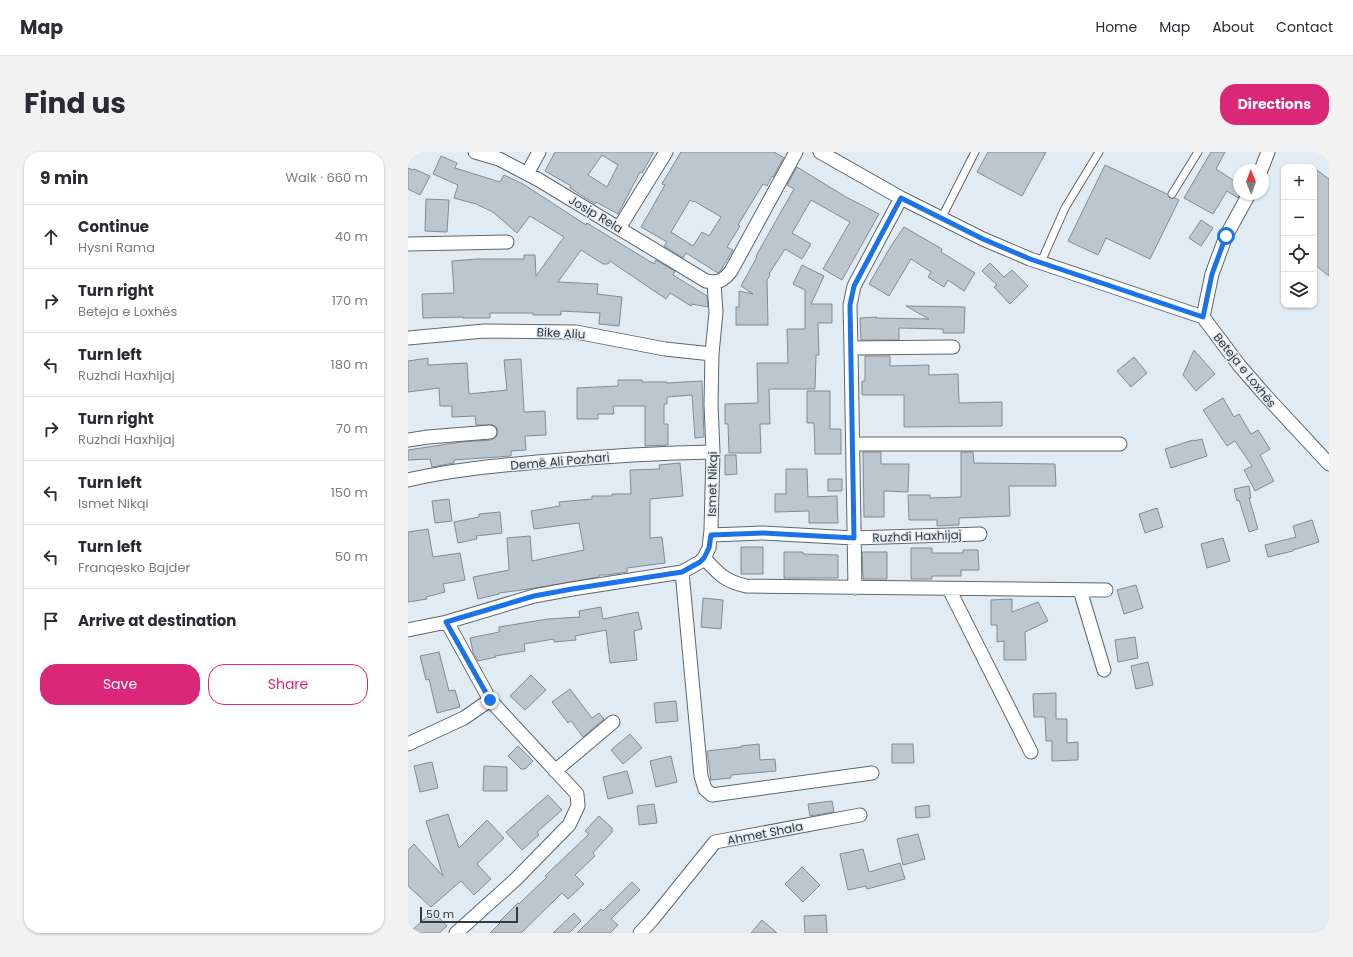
<!DOCTYPE html>
<meta charset="utf-8">
<style>
body{margin:0;font-family:Poppins,sans-serif;background:#f2f2f3;color:#2b2b33}
.controls{position:absolute;right:12px;top:12px;display:grid;overflow:hidden;border-radius:8px;box-shadow:0 1px 3px #0004}
.controls button{width:36px;height:36px;display:grid;place-items:center;padding:0;border:0;border-bottom:1px solid #e1e1e2;background:#fff;color:#2b2b33;font:20px sans-serif}
.compass{position:absolute;left:825px;top:12px;width:36px;height:36px;border-radius:50%;background:#fff;box-shadow:0 1px 3px #0004;rotate:359deg}
.scale{position:absolute;left:12px;bottom:10px;width:98px;box-sizing:border-box;padding-left:4px;border:2px solid #35393c;border-top:0;font-size:11px;line-height:14px;white-space:nowrap;color:#35393c;-webkit-text-stroke:3px #e0ebf3;paint-order:stroke}
.stop{position:absolute;width:12px;height:12px;margin:-9px;border:3px solid #1a73e8;border-radius:50%;background:#fff}
.stop.end{background:#1a73e8;border-color:#fff;box-shadow:0 1px 4px #0008}
.list{margin:0;padding:0;list-style:none}
h2{display:flex;justify-content:space-between;align-items:center;height:52px;margin:0;padding:0 16px;font-size:17px}
h2 small{font-size:13px;font-weight:400;color:#7c7c81}
.list li{display:grid;grid-template-columns:26px 1fr auto;gap:12px;align-items:center;box-sizing:border-box;height:64px;padding:0 16px;border-top:1px solid #e1e1e2}
.list b{display:block;font-size:15px;white-space:nowrap}
.list p{margin:0;font-size:13px;white-space:nowrap;color:#7c7c81}
.list em{font-size:13px;font-style:normal;color:#7c7c81}
.actions{display:flex;gap:8px;padding:12px 16px}
.actions a{flex:1;padding:9px 0;border:1px solid #db2777;border-radius:16px;text-align:center;font-size:14px;color:#db2777}
.actions .main{background:#db2777;color:#fff}
.icon{flex:none;width:22px;height:22px;fill:none;stroke:currentColor;stroke-width:2;stroke-linecap:round;stroke-linejoin:round}
.map{position:relative;flex:none;width:921px;height:781px;overflow:hidden;border-radius:16px}
header{display:flex;align-items:center;gap:24px;box-sizing:border-box;height:56px;padding:0 20px;background:#fff;border-bottom:1px solid #e1e1e2}
header strong{font-size:19px}
nav{display:flex;gap:22px;margin-inline-start:auto;font-size:14px}
.intro{display:flex;align-items:center;justify-content:space-between;box-sizing:border-box;height:96px;padding:0 24px}
h1{margin:0;font-size:28px}
.button{padding:10px 18px;border-radius:16px;background:#db2777;color:#fff;font-size:14px;font-weight:700}
main{display:flex;gap:24px;padding:0 24px}
aside{flex:1;background:#fff;border-radius:16px;box-shadow:0 1px 3px #0004}
.map>svg:first-child{display:block}
.building{fill:#bbc6ce;stroke:#818b93;fill-rule:evenodd}
.lines{fill:none;stroke-linecap:round;stroke-linejoin:round}
.lane-casing{stroke:#5d676e;stroke-width:9}
.street-casing{stroke:#5d676e;stroke-width:15}
.lane{stroke:#fff;stroke-width:7}
.street{stroke:#fff;stroke-width:13}
.route{stroke:#1a73e8;stroke-width:5}
.labels{text-anchor:middle;dominant-baseline:central;stroke-width:3;stroke-linejoin:round;paint-order:stroke}
.street-label{font-size:12px;fill:#35393c;stroke:#e0ebf3}
</style>
<header>
<strong>Map</strong>
<nav><a>Home</a><a>Map</a><a>About</a><a>Contact</a></nav>
</header>
<div class="intro"><h1>Find us</h1><a class="button">Directions</a></div>
<main>
<aside>
<h2>9 min<small>Walk · 660 m</small></h2>
<ul class="list">
<li><svg class="icon" aria-label="ahead" viewBox="0 0 24 24"><path d="M12 20V5M6 11l6-6 6 6"/></svg><div><b>Continue</b><p>Hysni Rama</p></div><em>40 m</em></li>
<li><svg class="icon" aria-label="right" viewBox="0 0 24 24"><path d="M7 20v-9h11M14 6l5 5-5 5"/></svg><div><b>Turn right</b><p>Beteja e Loxhës</p></div><em>170 m</em></li>
<li><svg class="icon" aria-label="left" viewBox="0 0 24 24"><path d="M17 20v-9H6M10 6l-5 5 5 5"/></svg><div><b>Turn left</b><p>Ruzhdi Haxhijaj</p></div><em>180 m</em></li>
<li><svg class="icon" aria-label="right" viewBox="0 0 24 24"><path d="M7 20v-9h11M14 6l5 5-5 5"/></svg><div><b>Turn right</b><p>Ruzhdi Haxhijaj</p></div><em>70 m</em></li>
<li><svg class="icon" aria-label="left" viewBox="0 0 24 24"><path d="M17 20v-9H6M10 6l-5 5 5 5"/></svg><div><b>Turn left</b><p>Ismet Nikqi</p></div><em>150 m</em></li>
<li><svg class="icon" aria-label="left" viewBox="0 0 24 24"><path d="M17 20v-9H6M10 6l-5 5 5 5"/></svg><div><b>Turn left</b><p>Franqesko Bajder</p></div><em>50 m</em></li>
<li><svg class="icon" aria-label="arrive" viewBox="0 0 24 24"><path d="M6 21V4h12l-3 4 3 4H6"/></svg><div><b>Arrive at destination</b></div></li>
</ul>
<div class="actions"><a class="main">Save</a><a>Share</a></div>
</aside>
<div class="map">
<svg width="921" height="781" viewBox="0 0 921 781">
<rect width="100%" height="100%" fill="#e0ebf3"/>
<!-- building -->
<path class="building" d="M147,0H246L234,21L232,20L210,62L188,50L187,52L162,36L163,34L137,19ZM194,3L210,13L199,35L180,23Z
M273,0H366L375,5V7L365,25L364,24L359,34L355,32L330,73L332,74L319,95L325,98L313,118L310,121L278,101L275,106L256,94L259,90L233,75L257,33L254,32ZM282,48L285,50L286,49L313,65L301,84L294,80L285,94L263,80Z
M580,0H638L614,44L569,20Z
M803,0H817L808,17L831,32V44L830,46L819,39L805,62L776,46Z
M33,4L49,11L47,16L92,30L96,23L115,32L178,73L179,71L246,112L248,108L267,119L265,123L299,144L300,155L284,152L283,154L262,141L258,147L202,109L200,112H195L173,98L150,130L190,132L189,142L214,145L211,174L191,172L192,161L153,159V163H125V161H82V166H55V165L15,166L14,142L46,141L44,109L69,107H116V103H127L128,124L156,85L122,64L109,81L85,60L68,52L46,46L50,33L25,22Z
M697,13L759,42L762,46H767L771,48L742,107L698,86L690,103L660,89Z
M389,15L438,45L471,62L434,128L415,117L442,70L403,48L384,81L403,92L394,107L377,97L361,122L362,123L359,128L360,173H328V155H331V139L345,142L333,134L349,105L348,104L386,37L379,33Z
M0,16L5,18L6,17L22,24L12,43L0,37Z
M906,16L921,27V124L906,112Z
M18,47L41,48L39,80L17,79Z
M793,68L805,76L793,94L781,86Z
M496,75L534,97L533,100L567,121L556,139L540,128L536,135L520,125L523,120L503,107L481,144L461,132L483,94Z
M582,111L596,125L604,118L620,134L602,152L586,135L589,133L574,119Z
M394,113L416,124L403,152H424V171H410L411,203H408L407,237H361L362,272H352L353,301H321L320,272H317V252L350,251L349,211H380L379,177H397V138L385,132Z
M498,154L557,155L556,181H535V177L491,176V188H453L452,166L469,165L468,166L521,167Z
M786,198L807,222L788,239L775,223Z
M457,204H482V214L521,213V223L550,222L551,251L594,250V274L496,275V243H454V229H457Z
M726,205L739,221L723,235L709,219Z
M20,206V213L59,211L61,242L99,238L96,208L113,207L116,260L137,259L138,283L117,284L118,298L103,299V304L46,308V311L24,315L22,307L0,308V298L53,290L83,288L87,286L89,283V276L85,273H68L67,264L44,265V254H32L31,236L0,240V209Z
M210,228H234V230H259V231L294,229L296,285L287,286L284,243L259,245V252H256V272H260V293L237,294V254H205L206,262H190V267H169V236L210,234Z
M399,239H422V277H433V302H407L406,271H399Z
M815,246L826,265L831,262L843,282L850,278L862,297L852,303L866,329L847,339L836,318L844,314L827,289L819,294L795,258Z
M794,287L799,304L763,316L757,297L785,288V289Z
M455,300H473V312H501L500,340L476,339V365H456Z
M553,300H565L566,311L647,312L648,334H601L602,364L551,366V373L529,374V368H501L500,343H522V346L553,345Z
M317,303H328L329,322L317,323Z
M272,311L275,344L242,347V386L254,385L257,411L219,416V420L200,423H191V425L121,437L91,441V442L70,447L65,425L101,418L99,386L122,384L124,409L176,398L171,371L126,377L123,359L152,354L151,350L184,347V344H204V342H223L222,318L252,317L251,313Z
M378,317H399L400,345L429,344L430,371H401V359L367,360V342H378Z
M420,327H434V339H420Z
M841,334L843,346H841L850,377L841,380L831,348L829,349L826,337Z
M41,347L44,369L27,371L24,349Z
M749,356L755,375L737,381L731,362Z
M92,360L94,381L68,384L69,387L50,391L46,370L71,365V362Z
M904,368L911,390L885,398V399L860,405L857,393L888,385L885,374Z
M20,377L25,405L52,401L57,428L35,432L37,440L18,445L19,447L0,450V380Z
M815,386L822,409L799,416L793,392Z
M333,395H355V422H333Z
M503,396H524V401H555V398H570L571,418H553V424H524V427H503Z
M376,400H395V402L430,403V426H376Z
M454,400H479V427H455Z
M728,433L735,456L716,462L709,438Z
M295,446L315,448L313,477L293,475Z
M604,447V460L630,450L640,469L617,480L618,508H596V489L589,490V473H583V448Z
M193,455L195,467L230,460L234,477L226,479L229,508L202,511L198,478L167,484L168,488L146,490V487L116,492L117,499L87,504L88,505L70,509L65,500L62,486L91,480V475L140,467L172,465L171,459Z
M727,485L730,506L710,510L707,488Z
M31,500L41,539L47,538L52,555L29,561L21,527L18,528L12,504Z
M740,510L745,533L728,537L723,514Z
M123,523L138,538L117,558L102,544Z
M162,537L184,566L191,561L196,567L175,585L163,569L160,571L144,550Z
M648,541V567H659V591L670,590V608L644,609V589H638L637,565H626L625,542Z
M268,549L270,569L248,571L246,551Z
M222,582L234,596L215,612L203,598Z
M351,592L352,608L367,607L368,619L323,623V626L303,628L299,599L333,595V594Z
M484,592H505L506,611H484Z
M110,594L125,609L117,617H113L100,604Z
M263,604L269,630L248,635L242,609Z
M24,610L30,636L12,640L6,614Z
M76,614L99,615V639H75Z
M219,619L225,641L200,647L195,625Z
M140,643L154,658L129,680L131,683L114,698L98,680Z
M424,649L426,660L402,664L400,652Z
M246,652L249,671L231,673L229,654Z
M521,653L522,665L508,666L507,655Z
M40,662L51,696L79,668L96,686L69,712L83,727L66,743L53,729L23,755L0,734V698L6,692L35,724L18,669Z
M191,664L204,676V680L185,701L187,704L167,723L176,732L160,747L154,741L113,781H82L92,771L91,770L110,751L111,752L139,725L137,724L181,682L177,679Z
M510,682L517,707L495,713L489,687Z
M455,697L461,720L492,711L497,727L459,737L458,734L440,738L432,702Z
M394,715L412,733L395,750L377,732Z
M224,730L232,738L203,767L210,773L202,781H169L193,757L195,759Z
M25,759L39,774L31,781H1Z
M166,761L173,769L161,781H145Z
M418,763L419,781H397L396,764Z
M354,768L369,781H343Z"/>
<g class="lines">
<defs>
<path id="lane" d="M764,42L790,0
M533,67L567,0
M633,110L657,56L691,0"/>
<path id="street" d="M67,0L91,7L131,28L298,129C311,131 315,129 323,119L388,0
M412,0L493,46L575,87L622,107L795,165L831,213L857,243L921,312
M853,18L860,0
M119,22L131,0
M493,46L446,134L442,153L443,196L545,195
M211,76L258,0
M0,92L99,90
M795,165L804,122L818,84L841,42
M0,186L76,179L168,180L257,197L304,202
M443,196L447,436
M0,288L20,285L82,280
M445,292H712
M0,328C42,318 86,314 129,310C188,305 246,301 305,300
M303,383L355,381L446,386L572,382
M296,406C311,422 316,429 338,434L698,438
M274,420L293,624L297,637L304,643L464,621
M541,437L623,600
M672,438L696,518
M39,470L82,548L169,642L170,654L161,673L107,728L48,781
M0,478L39,470L126,444L164,437L274,420L292,410L296,406L301,396L303,378L305,300L303,252L304,202L308,160L306,131
M0,592L56,566L82,548
M147,619L205,570
M232,781L244,768L307,690L452,663"/>
</defs>
<!-- lane casing -->
<use href="#lane" class="lane-casing"/>
<!-- street casing -->
<use href="#street" class="street-casing"/>
<!-- lane -->
<use href="#lane" class="lane"/>
<!-- street -->
<use href="#street" class="street"/>
</g>
<g class="lines">
<!-- route -->
<path class="route" d="M82,548L38,470L126,444L164,437L274,420L292,410L296,406L301,396L303,383L355,381L446,386L442,153L446,134L493,46L575,87L622,107L795,165L804,122L818,84"/>
</g>
<g class="labels">
<!-- street labels -->
<g class="street-label">
<text transform="translate(188 62) rotate(31)">Josip Rela</text>
<text transform="translate(153 181) rotate(3)">Bike Aliu</text>
<text transform="translate(837 218) rotate(51)">Beteja e Loxhës</text>
<text transform="translate(152 309) rotate(-5)">Demë Ali Pozhari</text>
<text transform="translate(304 332) rotate(-89)">Ismet Nikqi</text>
<text transform="translate(509 384) rotate(-2)">Ruzhdi Haxhijaj</text>
<text transform="translate(357 681) rotate(-11)">Ahmet Shala</text>
</g>
</g>
</svg>
<div class="controls">
<button>+</button>
<button>−</button>
<button><svg class="icon" aria-label="locate" viewBox="0 0 24 24"><circle cx="12" cy="12" r="6"/><path d="M12 2v4M12 18v4M2 12h4M18 12h4"/></svg></button>
<button><svg class="icon" aria-label="layers" viewBox="0 0 24 24"><path d="M12 4l9 5-9 5-9-5zM3 14l9 5 9-5"/></svg></button>
</div>
<svg class="compass" viewBox="-18 -18 36 36"><path d="M0-13l5 13h-10z" fill="#e53935"/><path d="M0 13l5-13h-10z" fill="#7c7c81"/></svg>
<div class="scale">50 m</div>
<div class="stop" style="left:818px;top:84px"></div>
<div class="stop end" style="left:82px;top:548px"></div>
</div>
</main>
